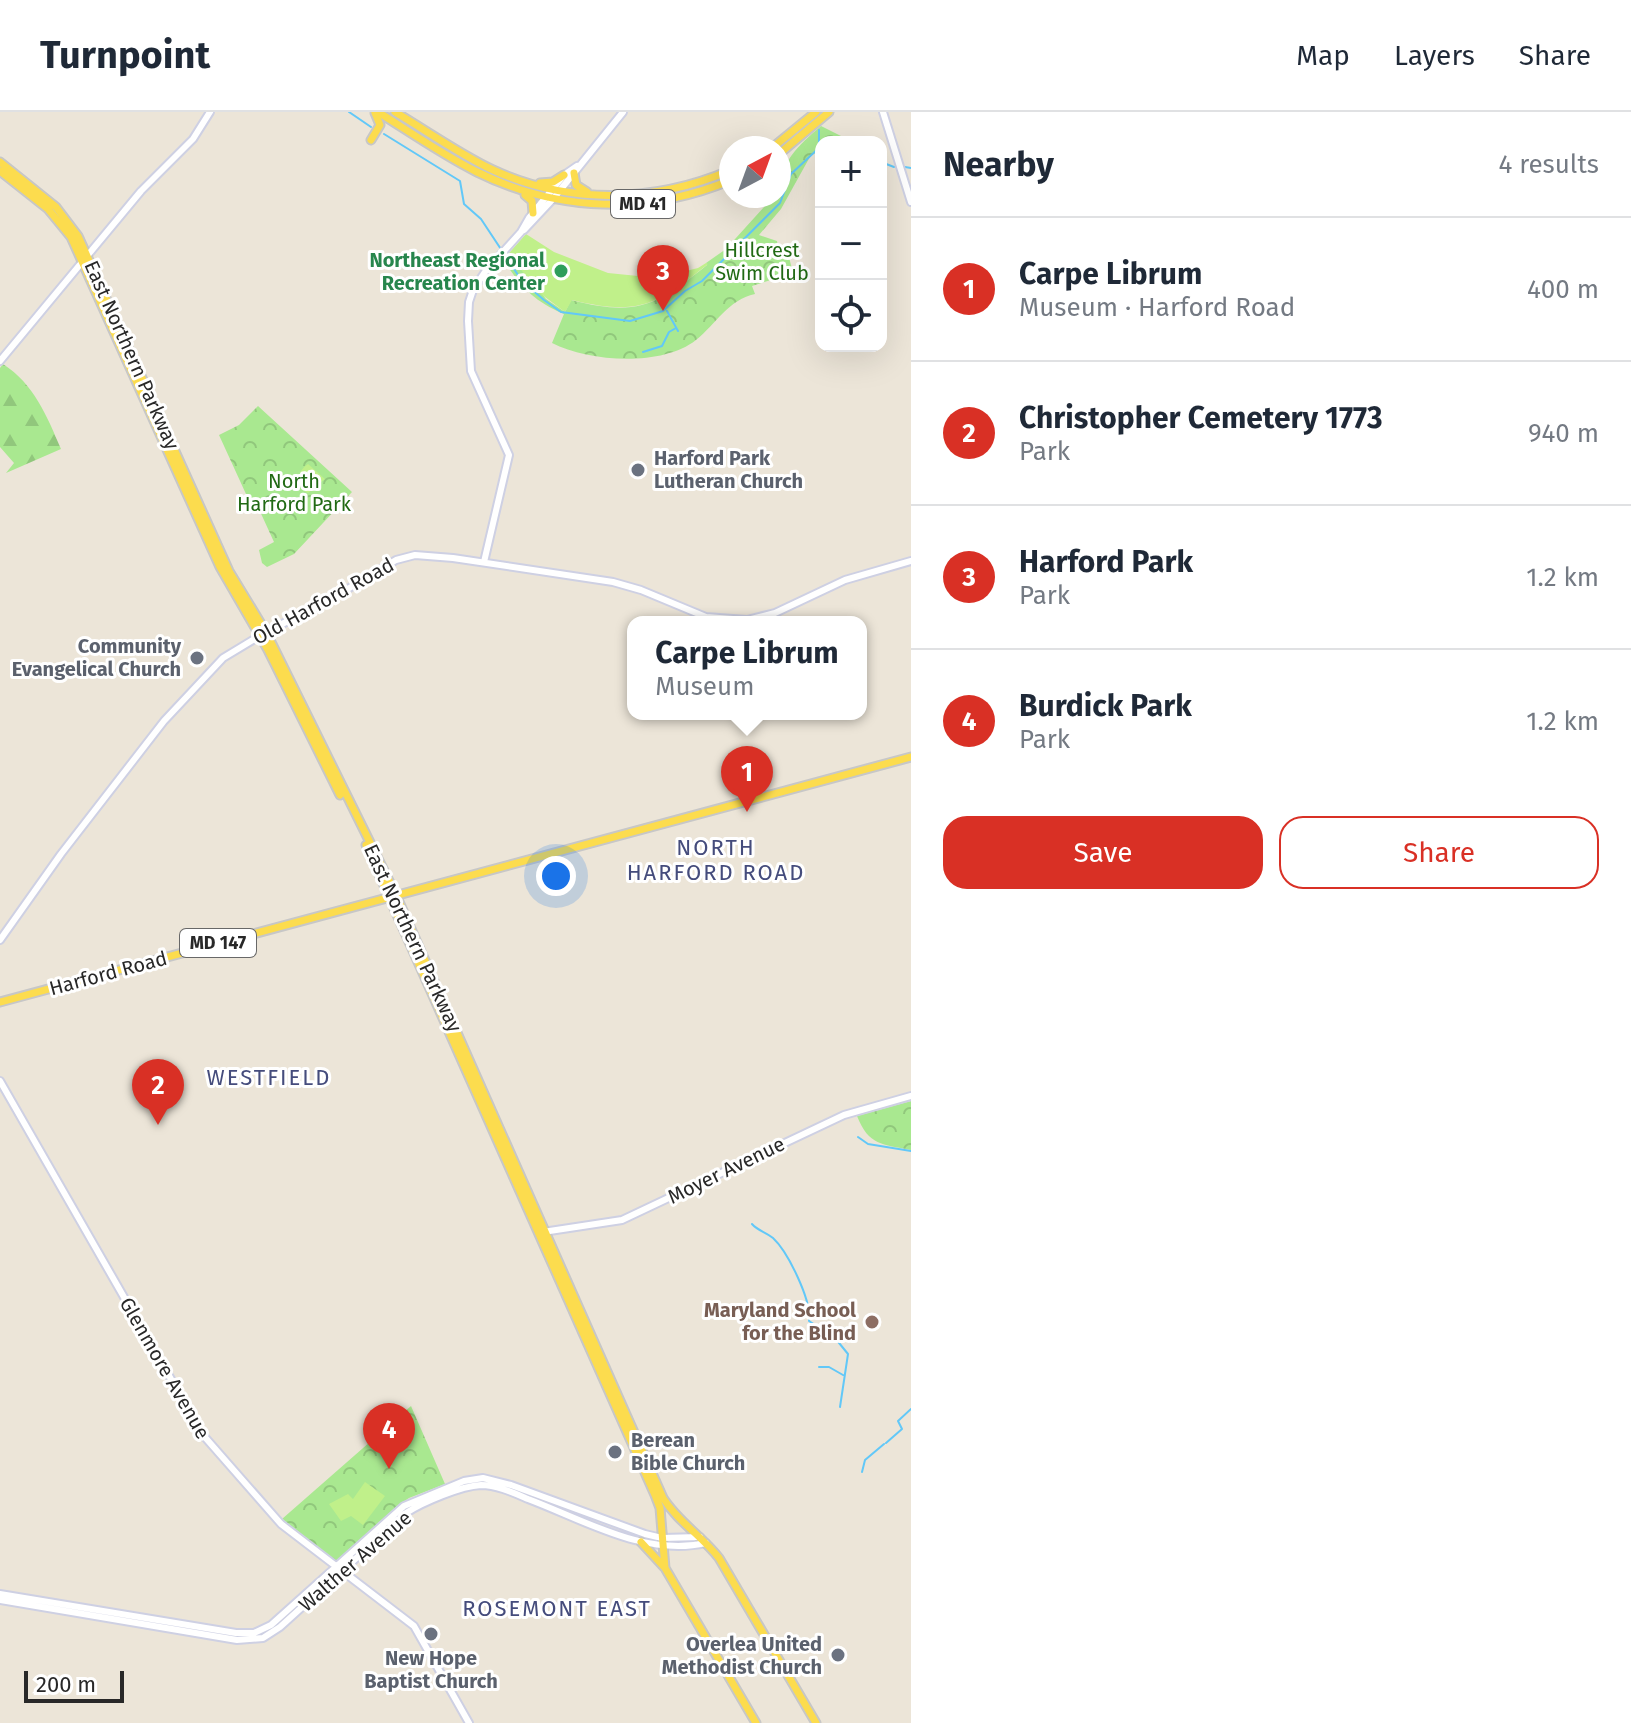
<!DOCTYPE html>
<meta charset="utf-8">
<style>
body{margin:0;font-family:"Fira Sans",sans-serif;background:#f6f6f7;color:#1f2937}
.controls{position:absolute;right:24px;top:24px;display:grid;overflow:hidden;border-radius:16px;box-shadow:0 8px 32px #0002}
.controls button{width:72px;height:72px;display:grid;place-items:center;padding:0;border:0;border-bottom:2px solid #e0e1e3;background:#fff;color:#1f2937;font:40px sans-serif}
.compass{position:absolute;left:719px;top:24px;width:72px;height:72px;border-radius:50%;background:#fff;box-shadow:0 8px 32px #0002;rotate:41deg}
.scale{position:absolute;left:24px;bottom:20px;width:100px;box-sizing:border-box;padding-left:8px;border:4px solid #282828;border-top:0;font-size:22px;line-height:28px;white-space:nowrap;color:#282828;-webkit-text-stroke:6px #fff;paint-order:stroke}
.you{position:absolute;left:556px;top:764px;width:28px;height:28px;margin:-20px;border:6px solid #fff;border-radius:50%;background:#1a73e8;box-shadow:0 0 0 12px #1a73e833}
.badge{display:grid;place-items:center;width:52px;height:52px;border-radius:50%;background:#d93025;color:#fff;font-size:26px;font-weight:700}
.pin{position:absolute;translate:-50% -66px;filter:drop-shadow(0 2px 4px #0008)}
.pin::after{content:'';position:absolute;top:42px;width:28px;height:24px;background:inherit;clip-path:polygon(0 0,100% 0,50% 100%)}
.popup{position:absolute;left:627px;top:504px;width:240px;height:104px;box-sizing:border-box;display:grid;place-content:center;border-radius:16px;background:#fff;filter:drop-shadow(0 2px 6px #0005);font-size:26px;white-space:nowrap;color:#747a83}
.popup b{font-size:30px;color:#1f2937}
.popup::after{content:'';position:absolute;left:50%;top:100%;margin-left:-16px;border:16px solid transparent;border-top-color:#fff}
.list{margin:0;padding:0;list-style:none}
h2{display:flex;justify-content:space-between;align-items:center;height:104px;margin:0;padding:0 32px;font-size:34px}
h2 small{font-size:26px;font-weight:400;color:#747a83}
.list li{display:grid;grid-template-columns:52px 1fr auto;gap:24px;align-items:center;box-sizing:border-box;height:144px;padding:0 32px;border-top:2px solid #e0e1e3}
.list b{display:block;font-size:30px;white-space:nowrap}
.list p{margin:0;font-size:26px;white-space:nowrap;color:#747a83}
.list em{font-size:26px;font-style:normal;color:#747a83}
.actions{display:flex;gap:16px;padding:24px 32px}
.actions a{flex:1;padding:18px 0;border:2px solid #d93025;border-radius:24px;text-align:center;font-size:28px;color:#d93025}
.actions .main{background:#d93025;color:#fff}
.icon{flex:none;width:44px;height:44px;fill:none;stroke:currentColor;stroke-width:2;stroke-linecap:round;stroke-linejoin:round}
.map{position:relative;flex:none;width:911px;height:1611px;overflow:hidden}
header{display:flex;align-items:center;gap:48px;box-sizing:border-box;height:112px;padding:0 40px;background:#fff;border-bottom:2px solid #e0e1e3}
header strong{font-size:38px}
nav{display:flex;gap:44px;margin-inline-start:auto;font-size:28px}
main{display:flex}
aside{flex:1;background:#fff}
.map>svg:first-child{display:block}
.forest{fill:url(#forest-firs)}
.park{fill:url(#park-crowns)}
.pitch{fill:#c0f08a}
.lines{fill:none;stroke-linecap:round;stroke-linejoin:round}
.stream{stroke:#62c8f8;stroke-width:2}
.secondary-casing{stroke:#ced0e3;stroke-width:10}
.primary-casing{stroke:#c7c7c7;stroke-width:11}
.secondary{stroke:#fff;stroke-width:6}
.primary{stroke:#fcdc4e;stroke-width:7}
.leisure-dot{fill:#2e9e5b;stroke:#fff;stroke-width:3}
.worship-dot{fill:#6b7280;stroke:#fff;stroke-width:3}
.education-dot{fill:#8d6e63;stroke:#fff;stroke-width:3}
.labels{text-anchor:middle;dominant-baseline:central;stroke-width:6;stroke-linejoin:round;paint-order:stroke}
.shield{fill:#fff;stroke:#686868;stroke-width:2}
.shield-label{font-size:18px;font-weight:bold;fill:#282828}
.park-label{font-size:20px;fill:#216a14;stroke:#fff}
.leisure-label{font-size:20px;font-weight:bold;fill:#27864d;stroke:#fff;text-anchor:end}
.street-label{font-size:20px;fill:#282828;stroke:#fff}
.worship-label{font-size:20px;font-weight:bold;fill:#5b616d;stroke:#fff;text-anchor:start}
.education-label{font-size:20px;font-weight:bold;fill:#785e54;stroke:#fff;text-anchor:end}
.neighbourhood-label{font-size:22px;letter-spacing:2px;fill:#454c7c;stroke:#fff}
</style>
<header>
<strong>Turnpoint</strong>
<nav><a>Map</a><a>Layers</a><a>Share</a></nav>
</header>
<main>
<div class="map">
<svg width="911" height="1611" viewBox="0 0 911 1611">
<defs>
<pattern id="forest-firs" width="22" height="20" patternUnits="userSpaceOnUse" patternTransform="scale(2)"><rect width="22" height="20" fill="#a9e890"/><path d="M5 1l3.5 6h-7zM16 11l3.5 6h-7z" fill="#91c77c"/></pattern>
<pattern id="park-crowns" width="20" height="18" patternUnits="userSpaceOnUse" patternTransform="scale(2)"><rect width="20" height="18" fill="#a9e890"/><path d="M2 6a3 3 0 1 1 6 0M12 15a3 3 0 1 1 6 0" fill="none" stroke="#91c77c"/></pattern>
</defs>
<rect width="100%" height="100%" fill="#ece5d8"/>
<!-- forest -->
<path class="forest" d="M3,252C34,272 47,304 61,337L6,361L14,351L0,335V256Z"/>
<!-- park -->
<path class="park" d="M821,14L853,30H821V39L811,43L781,97L759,123L777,129L778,135L788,141L793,161L752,174L755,182C728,188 716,212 696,228C662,255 589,250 552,231L564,202C532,188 523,176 503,148L510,140L546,187L565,200L571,188C637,205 656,194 707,153L706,151L726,137L774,84H779C779,50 798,34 821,14Z
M258,294L352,380L294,442L267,455L262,451L259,438L274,430L258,395L251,393L219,323L239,313Z
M911,989V1038C882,1032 869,1034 857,1004Z
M411,1294L445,1372L409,1386L396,1395L336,1449L282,1407Z"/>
<!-- pitch -->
<path class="pitch" d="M526,122L554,140L608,161L658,166L664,164L662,148L670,147L674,162L698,156L706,151L708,152C656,194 638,204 572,188L565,200L537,179L510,143V140Z
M308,352L325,367L308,381C295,374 296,360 308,352Z
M365,1370L385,1384L363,1413L351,1404L341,1409L329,1392L348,1382L353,1387Z"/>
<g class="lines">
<!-- stream -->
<path class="stream" d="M349,0L371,15
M384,22L460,69L464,92L481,107L522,169L544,188L561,200L630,209L663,199L685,179L702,169L780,91L791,62L821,34
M819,34V18
M881,50L894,55
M905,55L911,56
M667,199L678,219
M643,240L662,234L669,220L676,216
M858,1025L868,1032L911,1039
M752,1112C758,1119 766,1120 773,1126C788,1140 812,1189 809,1209L835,1226L848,1242L840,1295
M819,1255H829L843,1263
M886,1331L902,1317L898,1309L911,1297
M862,1360L865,1348L884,1332"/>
<defs>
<path id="secondary" d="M883,0L911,90
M524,118L553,87L623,0
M0,249L141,79L193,27L210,0
M484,450L509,343L471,259L468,209L469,190L473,178L485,160L521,120L529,106L564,63L577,54
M0,828L61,742L164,609L223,546L266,520L326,490L396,448L415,443L453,446L613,470L641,478L706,505L747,508L775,501L845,468L911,449
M0,969L203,1323L281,1412L414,1514L469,1611
M543,1120L622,1108L844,1003L911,984
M0,1482L236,1521H254L271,1513L404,1394L464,1369L483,1366L511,1373L645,1422L662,1426L700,1425
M0,1488L237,1528L263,1526L280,1515L406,1401C423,1390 461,1374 481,1373C497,1373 514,1381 528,1387C584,1408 645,1445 706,1431"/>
<path id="primary" d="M378,0C410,20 443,43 477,60C558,100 648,103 731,68
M395,0C427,19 458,41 491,57C568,93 654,91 731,58
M371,28L380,13L375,1
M772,36L816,0
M779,42L829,0
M0,50L56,95L78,124L229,459L266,520L396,783L663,1386C678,1410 702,1424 719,1446L816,1611
M0,59L48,97L71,125L220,455L268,538L340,683
M574,61L576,73L587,80
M540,71L553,70L564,63
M525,83L532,89L533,101
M366,733L655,1383L660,1396L665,1456L756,1611
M0,890L911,645
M641,1430L664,1455"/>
</defs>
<!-- secondary casing -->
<use href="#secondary" class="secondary-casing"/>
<!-- primary casing -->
<use href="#primary" class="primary-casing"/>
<!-- secondary -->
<use href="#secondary" class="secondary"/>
<!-- primary -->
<use href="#primary" class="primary"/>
</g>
<!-- markers -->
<circle class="leisure-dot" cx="561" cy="159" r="8"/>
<g class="worship-dot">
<circle cx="638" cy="358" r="8"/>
<circle cx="197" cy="546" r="8"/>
<circle cx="615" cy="1340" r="8"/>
<circle cx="431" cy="1522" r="8"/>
<circle cx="838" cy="1543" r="8"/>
</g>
<circle class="education-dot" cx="872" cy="1210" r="8"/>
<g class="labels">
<!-- shield labels -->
<g class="shield">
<rect x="611" y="78" width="64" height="28" rx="6"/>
<rect x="180" y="817" width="76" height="28" rx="6"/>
</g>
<g class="shield-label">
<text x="643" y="92">MD 41</text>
<text x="218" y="831">MD 147</text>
</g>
<!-- park labels -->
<g class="park-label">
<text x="762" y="138">Hillcrest<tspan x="762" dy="23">Swim Club</tspan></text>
<text x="294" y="369">North<tspan x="294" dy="23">Harford Park</tspan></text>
</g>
<!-- leisure labels -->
<g class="leisure-label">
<text x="545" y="148">Northeast Regional<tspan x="545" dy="23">Recreation Center</tspan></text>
</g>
<!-- street labels -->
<g class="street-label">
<text transform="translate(132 243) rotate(66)">East Northern Parkway</text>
<text transform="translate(323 489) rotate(-29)">Old Harford Road</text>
<text transform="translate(413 826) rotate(65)">East Northern Parkway</text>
<text transform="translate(108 861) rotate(-15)">Harford Road</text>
<text transform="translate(726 1058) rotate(-26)">Moyer Avenue</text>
<text transform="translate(165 1256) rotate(60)">Glenmore Avenue</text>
<text transform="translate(355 1449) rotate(-41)">Walther Avenue</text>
</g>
<!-- worship labels -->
<g class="worship-label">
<text x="654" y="346">Harford Park<tspan x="654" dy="23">Lutheran Church</tspan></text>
<text x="181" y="534" text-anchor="end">Community<tspan x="181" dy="23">Evangelical Church</tspan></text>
<text x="631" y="1328">Berean<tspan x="631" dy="23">Bible Church</tspan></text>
<text x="822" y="1532" text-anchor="end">Overlea United<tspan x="822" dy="23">Methodist Church</tspan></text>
<text x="431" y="1546" text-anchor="middle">New Hope<tspan x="431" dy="23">Baptist Church</tspan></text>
</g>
<!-- education labels -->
<g class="education-label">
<text x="856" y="1198">Maryland School<tspan x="856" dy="23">for the Blind</tspan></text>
</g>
<!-- neighbourhood labels -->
<g class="neighbourhood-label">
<text x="716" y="735">NORTH<tspan x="716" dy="25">HARFORD ROAD</tspan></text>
<text x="269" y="965">WESTFIELD</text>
<text x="557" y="1496">ROSEMONT EAST</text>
</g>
</g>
</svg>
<div class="controls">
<button>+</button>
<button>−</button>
<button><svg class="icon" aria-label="locate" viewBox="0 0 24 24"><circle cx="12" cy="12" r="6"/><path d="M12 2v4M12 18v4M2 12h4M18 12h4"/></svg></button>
</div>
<svg class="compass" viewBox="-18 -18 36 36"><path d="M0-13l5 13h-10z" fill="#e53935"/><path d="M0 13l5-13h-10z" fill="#747a83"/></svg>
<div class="scale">200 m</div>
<div class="you"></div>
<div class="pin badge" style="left:747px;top:700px">1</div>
<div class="popup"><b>Carpe Librum</b>Museum</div>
<div class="pin badge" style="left:158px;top:1013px">2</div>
<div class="pin badge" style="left:663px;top:199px">3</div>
<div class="pin badge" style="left:389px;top:1357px">4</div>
</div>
<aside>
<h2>Nearby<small>4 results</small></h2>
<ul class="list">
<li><span class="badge">1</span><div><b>Carpe Librum</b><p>Museum · Harford Road</p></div><em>400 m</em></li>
<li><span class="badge">2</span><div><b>Christopher Cemetery 1773</b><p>Park</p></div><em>940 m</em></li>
<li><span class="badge">3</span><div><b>Harford Park</b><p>Park</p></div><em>1.2 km</em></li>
<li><span class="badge">4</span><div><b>Burdick Park</b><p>Park</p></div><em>1.2 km</em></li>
</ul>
<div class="actions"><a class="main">Save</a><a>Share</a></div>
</aside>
</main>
